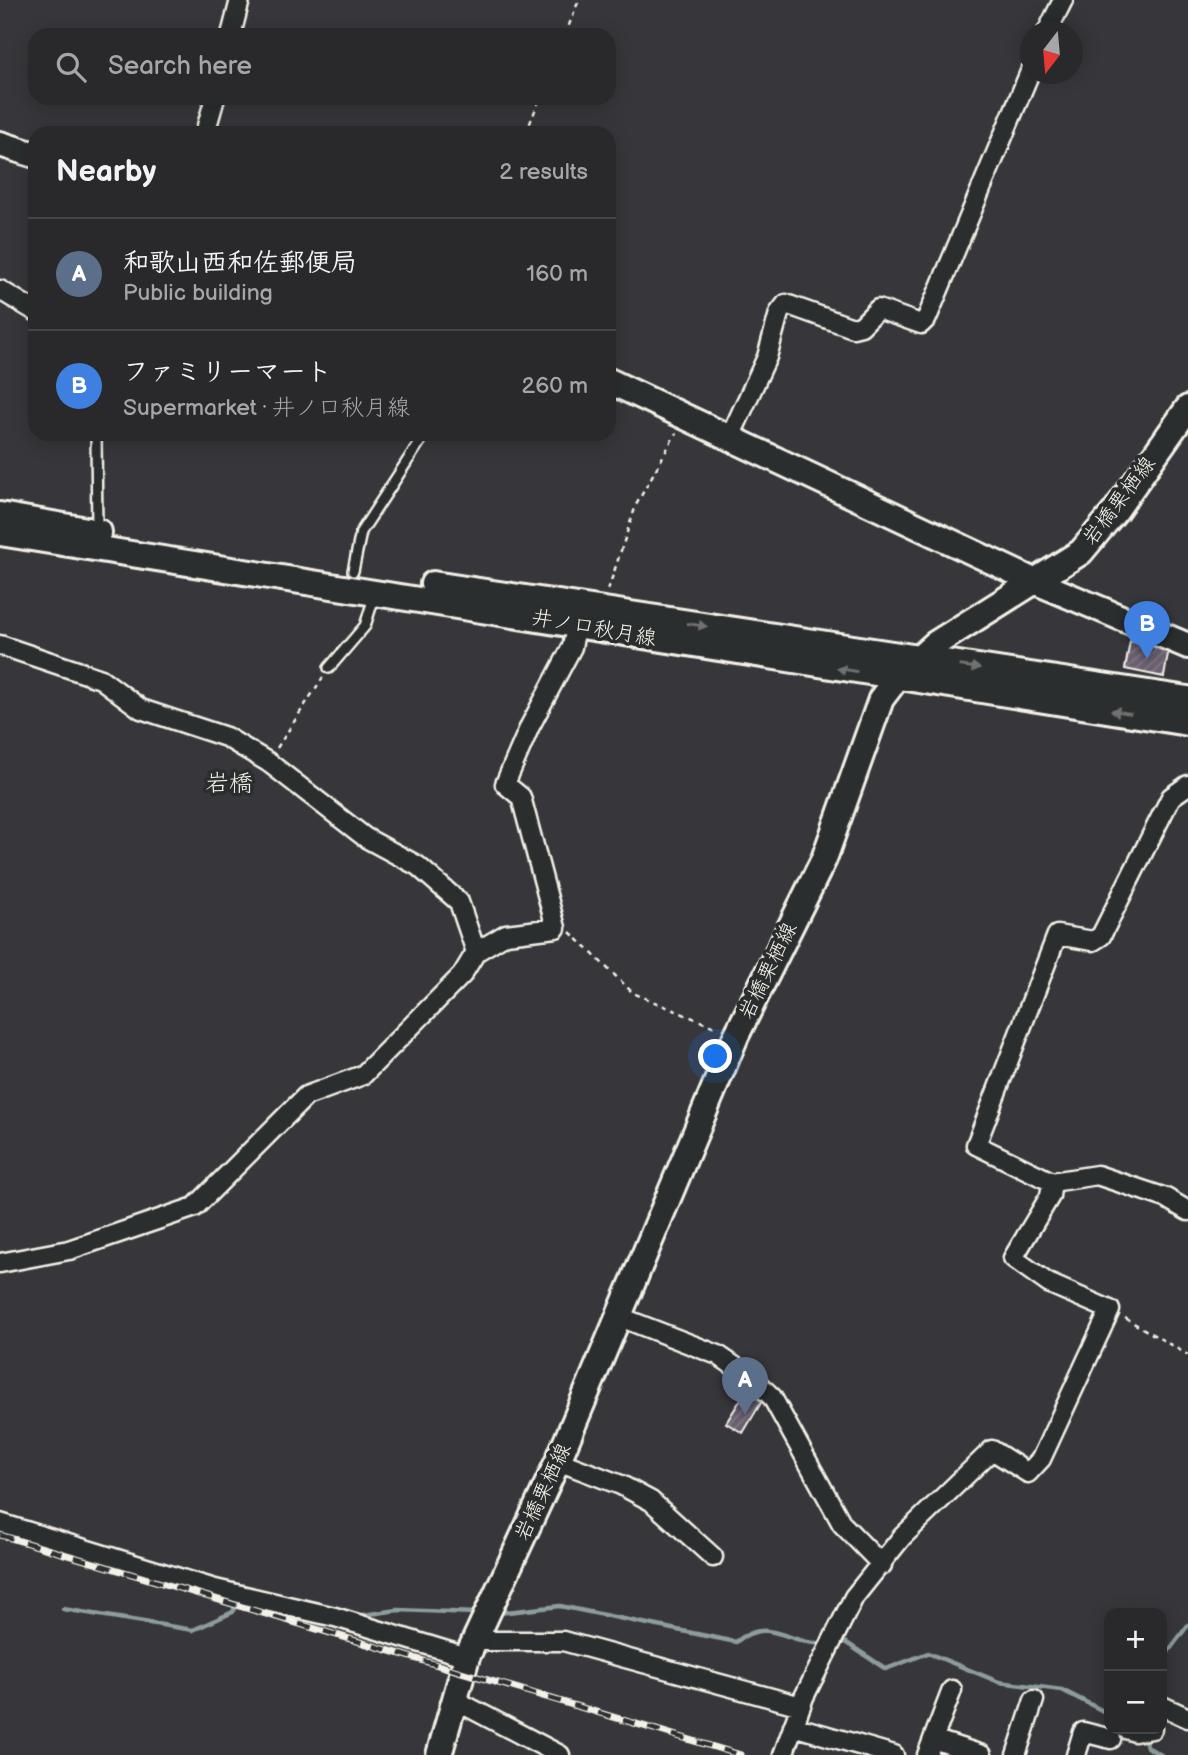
<!DOCTYPE html>
<meta charset="utf-8">
<style>
body{margin:0;font-family:"Balsamiq Sans","Klee One",sans-serif;background:#313134;color:#f1f3f6}
.controls{position:absolute;right:21px;bottom:21px;display:grid;overflow:hidden;border-radius:14px;box-shadow:0 4px 18px #0003}
.controls button{width:63px;height:63px;display:grid;place-items:center;padding:0;border:0;border-bottom:2px solid #454548;background:#29292c;color:#f1f3f6;font:35px sans-serif}
.compass{position:absolute;left:1020px;top:21px;width:63px;height:63px;border-radius:50%;background:#29292c;box-shadow:0 4px 18px #0003;rotate:196deg}
.you{position:absolute;left:716px;top:1057px;width:24px;height:24px;margin:-18px;border:5px solid #fff;border-radius:50%;background:#1a73e8;box-shadow:0 0 0 10px #1a73e833}
.badge{display:grid;place-items:center;width:46px;height:46px;border-radius:50%;background:#8abfa5;color:#fff;font-size:23px;font-weight:700}
.pin{position:absolute;translate:-50% -58px;filter:drop-shadow(0 2px 4px #0008)}
.pin::after{content:'';position:absolute;top:37px;width:24px;height:21px;background:inherit;clip-path:polygon(0 0,100% 0,50% 100%)}
.list{margin:0;padding:0;list-style:none}
h2{display:flex;justify-content:space-between;align-items:center;height:91px;margin:0;padding:0 28px;font-size:30px}
h2 small{font-size:23px;font-weight:400;color:#a5a6a9}
.list li{display:grid;grid-template-columns:46px 1fr auto;gap:21px;align-items:center;box-sizing:border-box;height:112px;padding:0 28px;border-top:2px solid #454548}
.list b{display:block;font-size:26px;white-space:nowrap}
.list p{margin:0;font-size:23px;white-space:nowrap;color:#a5a6a9}
.list em{font-size:23px;font-style:normal;color:#a5a6a9}
.icon{flex:none;width:38px;height:38px;fill:none;stroke:currentColor;stroke-width:2;stroke-linecap:round;stroke-linejoin:round}
.map{position:relative;flex:none;width:1188px;height:1755px;overflow:hidden}
.search{position:absolute;background:#29292c;box-shadow:0 4px 18px #0003;left:28px;top:28px;width:588px;height:77px;display:flex;align-items:center;gap:18px;box-sizing:border-box;padding:0 24px;border-radius:21px;color:#a5a6a9;font-size:26px}
.panel{position:absolute;background:#29292c;box-shadow:0 4px 18px #0003;left:28px;top:126px;width:588px;height:315px;border-radius:21px}
.map>svg:first-child{display:block}
.lines{fill:none;stroke-linecap:round;stroke-linejoin:round}
.stream{stroke:#8d9d9e;stroke-width:4.5}
.building{fill:url(#building-hatch);stroke:#f4f1e8;stroke-width:2}
.lane-casing{stroke:#f4f1e8;stroke-width:14}
.street-casing{stroke:#f4f1e8;stroke-width:23}
.secondary-casing{stroke:#f4f1e8;stroke-width:30}
.path{stroke:#f4f1e8;stroke-width:2.5;stroke-dasharray:5 5;stroke-linecap:butt}
.lane{stroke:#2a2d2e;stroke-width:9}
.street{stroke:#2a2d2e;stroke-width:18}
.secondary{stroke:#2a2d2e;stroke-width:24}
.rail-casing{stroke:#f4f1e8;stroke-width:7}
.rail{stroke:#2a2d2e;stroke-width:4.5;stroke-dasharray:13;stroke-linecap:butt}
.oneway{fill:#71726f}
.labels{text-anchor:middle;dominant-baseline:central;stroke-width:7;stroke-linejoin:round;paint-order:stroke}
.street-label{font-size:21px;fill:#f4f1e8;stroke:#2a2d2e}
.quarter-label{font-size:24px;fill:#f4f1e8;stroke:#2a2d2e}
</style>
<div class="map">
<svg width="1188" height="1755" viewBox="0 0 1188 1755">
<defs>
<pattern id="building-hatch" width="6" height="6" patternUnits="userSpaceOnUse" patternTransform="scale(1.75)"><rect width="6" height="6" fill="#6a606f"/><path d="M-1 1l2-2M0 6l6-6M5 7l2-2" fill="none" stroke="#807784"/></pattern>
</defs>
<rect width="100%" height="100%" fill="#37373b"/>
<filter id="ink" filterUnits="userSpaceOnUse"><feTurbulence type="fractalNoise" baseFrequency=".0143" numOctaves="2"/><feDisplacementMap in="SourceGraphic" scale="14" xChannelSelector="R" yChannelSelector="G"/><feConvolveMatrix kernelMatrix="1 2 1 2 8 2 1 2 1" color-interpolation-filters="sRGB"/></filter>
<g filter="url(#ink)">
<g class="lines">
<!-- stream -->
<path class="stream" d="M63,1609L193,1630L233,1612L238,1599
M499,1613L560,1606L736,1642C769,1615 790,1646 823,1643
M356,1616L398,1610L476,1613
M839,1638L886,1669L928,1653L999,1682L1062,1690L1109,1714
M1162,1660L1188,1625
M1144,1736L1147,1747L1161,1755"/>
</g>
<!-- building -->
<path class="building" d="M1130,641L1169,648L1164,677L1125,669Z
M746,1391L762,1401L743,1433L726,1423Z"/>
<g class="lines">
<defs>
<path id="lane" d="M96,434L97,529
M353,571L361,532L425,434
M329,668L365,626L375,594"/>
<path id="street" d="M1047,32L1063,0
M231,35L240,0
M205,133L215,98
M0,290L35,311
M730,437L767,357L779,313L786,304L853,328L861,326L878,309L921,324L927,318L1030,72
M0,645L101,679L141,709L226,737L268,762L366,838L418,866L459,902L476,952
M1052,1182L1097,1175L1166,1198L1188,1211
M0,1263L69,1250L195,1207L306,1096L363,1075L462,975L476,952L506,934L556,928L521,797L505,784L530,726L572,647L579,614
M620,1317L718,1355L753,1379L772,1397L842,1524L882,1565
M558,1461L621,1485L651,1501L713,1557
M0,1523L215,1589L335,1617L467,1657
M474,1641H563L801,1706
M453,1699L560,1755
M1162,1706L1188,1718
M793,1726L894,1755
M1126,1729L1135,1732L1152,1729
M933,1739L982,1755
M783,1755L804,1697L854,1597L902,1537L992,1450L1028,1473L1041,1459L1110,1310L1048,1283L1013,1258L1050,1196L1052,1182L976,1145L1057,935L1093,941L1101,936L1171,797L1188,785
M927,1755L952,1690
M1016,1755L1034,1700
M1076,1755L1083,1732L1111,1739"/>
<path id="secondary" d="M0,144L35,155
M609,381L1036,582L1188,646
M0,515L99,532
M0,533L1188,723
M433,584L1188,699
M439,1755L467,1657L558,1461L736,1036L824,859L881,699L897,678L935,644L1081,552L1116,510L1188,408"/>
</defs>
<!-- lane casing -->
<use href="#lane" class="lane-casing"/>
<!-- street casing -->
<use href="#street" class="street-casing"/>
<!-- secondary casing -->
<use href="#secondary" class="secondary-casing"/>
<!-- path -->
<path class="path" d="M565,35L579,0
M526,133L540,98
M608,590L636,505L676,433
M277,748L323,677
M570,932L633,993L717,1028
M1125,1318L1188,1355"/>
<!-- lane -->
<use href="#lane" class="lane"/>
<!-- street -->
<use href="#street" class="street"/>
<!-- secondary -->
<use href="#secondary" class="secondary"/>
<defs>
<path id="rail" d="M0,1535L741,1755"/>
</defs>
<!-- rail casing -->
<use href="#rail" class="rail-casing"/>
<!-- rail -->
<use href="#rail" class="rail"/>
</g>
<!-- one-way arrows -->
<defs><path id="oneway-solid" d="M-6-.8H1V-3.2L6.5 0L1 3.2V.8H-6Z" transform="scale(1.75)"/></defs>
<g class="oneway">
<use href="#oneway-solid" transform="translate(697 625) rotate(9)"/>
<use href="#oneway-solid" transform="translate(970 667) rotate(8)"/>
<use href="#oneway-solid" transform="translate(847 670) rotate(-171)"/>
<use href="#oneway-solid" transform="translate(1121 712) rotate(-171)"/>
</g>
</g>
<g class="labels">
<!-- street labels -->
<g class="street-label">
<text transform="translate(1119 501) rotate(-53)">岩橋栗栖線</text>
<text transform="translate(594 628) rotate(10)">井ノ口秋月線</text>
<text transform="translate(768 971) rotate(-64)">岩橋栗栖線</text>
<text transform="translate(543 1492) rotate(-65)">岩橋栗栖線</text>
</g>
<!-- quarter labels -->
<g class="quarter-label">
<text x="229" y="783">岩橋</text>
</g>
</g>
</svg>
<div class="controls">
<button>+</button>
<button>−</button>
</div>
<svg class="compass" viewBox="-18 -18 36 36"><path d="M0-13l5 13h-10z" fill="#e53935"/><path d="M0 13l5-13h-10z" fill="#a5a6a9"/></svg>
<div class="you"></div>
<div class="pin badge" style="left:745px;top:1415px;background:#5c6f8a">A</div>
<div class="pin badge" style="left:1147px;top:659px;background:#3f7fe0">B</div>
<div class="search"><svg class="icon" aria-label="search" viewBox="0 0 24 24"><circle cx="10" cy="10" r="6"/><path d="M15 15l6 6"/></svg>Search here</div>
<section class="panel">
<h2>Nearby<small>2 results</small></h2>
<ul class="list">
<li><span class="badge" style="background:#5c6f8a">A</span><div><b>和歌山西和佐郵便局</b><p>Public building</p></div><em>160 m</em></li>
<li><span class="badge" style="background:#3f7fe0">B</span><div><b>ファミリーマート</b><p>Supermarket · 井ノ口秋月線</p></div><em>260 m</em></li>
</ul>
</section>
</div>
